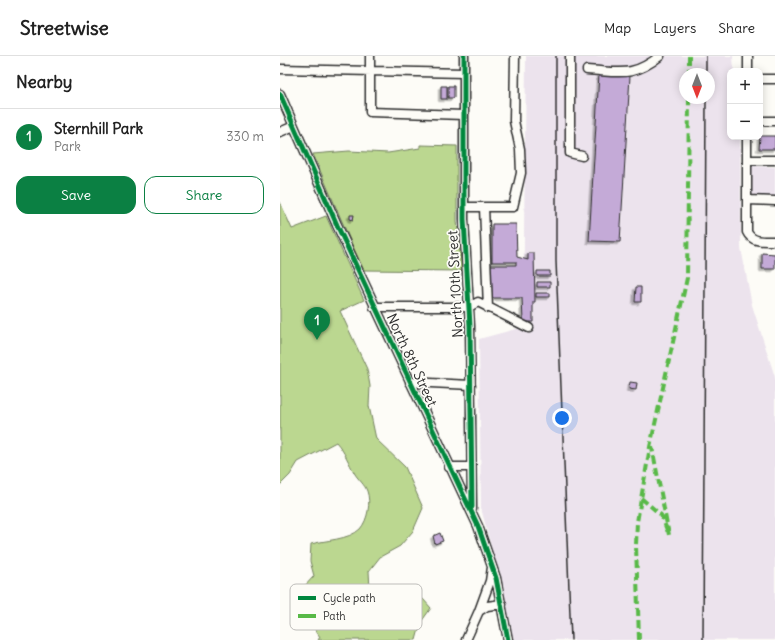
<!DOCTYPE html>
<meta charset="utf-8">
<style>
body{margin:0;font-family:Delius,sans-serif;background:#f6f6f6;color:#222}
.controls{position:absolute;right:12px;top:12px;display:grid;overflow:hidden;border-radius:8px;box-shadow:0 2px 10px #0003}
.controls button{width:36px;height:36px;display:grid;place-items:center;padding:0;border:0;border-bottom:1px solid #e0e0e0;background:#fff;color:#222;font:20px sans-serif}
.compass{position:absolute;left:399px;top:12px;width:36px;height:36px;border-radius:50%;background:#fff;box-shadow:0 2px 10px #0003;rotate:180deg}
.you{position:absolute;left:282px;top:362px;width:14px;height:14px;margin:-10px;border:3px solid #fff;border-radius:50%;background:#1a73e8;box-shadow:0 0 0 6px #1a73e833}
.badge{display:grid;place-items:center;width:26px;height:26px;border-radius:50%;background:#0b8043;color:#fff;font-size:13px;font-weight:700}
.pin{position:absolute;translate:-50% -33px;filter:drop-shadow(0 1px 2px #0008)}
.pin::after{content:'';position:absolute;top:21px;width:14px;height:12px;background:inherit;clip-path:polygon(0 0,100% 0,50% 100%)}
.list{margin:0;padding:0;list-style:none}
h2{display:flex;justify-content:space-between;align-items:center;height:52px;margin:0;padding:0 16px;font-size:17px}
h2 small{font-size:13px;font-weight:400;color:#767676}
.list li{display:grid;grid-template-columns:26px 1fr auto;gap:12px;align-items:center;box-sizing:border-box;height:56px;padding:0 16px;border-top:1px solid #e0e0e0}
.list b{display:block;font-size:15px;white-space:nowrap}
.list p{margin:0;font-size:13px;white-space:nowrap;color:#767676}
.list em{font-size:13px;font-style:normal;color:#767676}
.actions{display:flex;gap:8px;padding:12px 16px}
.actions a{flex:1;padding:9px 0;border:1px solid #0b8043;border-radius:12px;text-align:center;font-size:14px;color:#0b8043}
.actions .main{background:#0b8043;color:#fff}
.map{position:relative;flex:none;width:495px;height:584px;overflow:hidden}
header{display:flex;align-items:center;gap:24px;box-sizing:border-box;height:56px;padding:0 20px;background:#fff;border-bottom:1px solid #e0e0e0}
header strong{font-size:19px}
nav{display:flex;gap:22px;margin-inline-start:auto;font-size:14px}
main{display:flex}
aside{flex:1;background:#fff}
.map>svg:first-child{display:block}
.built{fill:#ece3ed;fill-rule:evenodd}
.green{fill:#bbd790;stroke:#73815e}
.building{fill:#c4aad7;stroke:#2b2b2b;filter:url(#shadow)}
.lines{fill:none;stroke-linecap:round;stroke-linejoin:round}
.minor-casing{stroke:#2b2b2b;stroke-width:11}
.minor{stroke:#fdfcf7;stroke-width:8}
.rail{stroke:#2b2b2b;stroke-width:1.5}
.quiet{stroke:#58b947;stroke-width:4;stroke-dasharray:8 4;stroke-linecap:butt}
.cycleway-casing{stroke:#fdfcf7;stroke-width:8}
.cycleway{stroke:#00873e;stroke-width:5}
.labels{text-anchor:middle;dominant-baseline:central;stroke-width:3.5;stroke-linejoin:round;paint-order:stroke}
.street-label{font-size:14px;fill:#2b2b2b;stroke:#fdfcf7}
.key{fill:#fdfcf7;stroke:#bebdba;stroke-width:1}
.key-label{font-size:11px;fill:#2b2b2b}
</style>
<header>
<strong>Streetwise</strong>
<nav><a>Map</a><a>Layers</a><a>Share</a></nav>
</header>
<main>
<aside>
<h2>Nearby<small></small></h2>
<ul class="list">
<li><span class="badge">1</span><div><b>Sternhill Park</b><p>Park</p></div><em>330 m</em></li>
</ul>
<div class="actions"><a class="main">Save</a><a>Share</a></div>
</aside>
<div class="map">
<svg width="495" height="584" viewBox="0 0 495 584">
<defs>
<filter id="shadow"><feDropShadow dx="-2.5" dy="2.5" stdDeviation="0" flood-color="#0004"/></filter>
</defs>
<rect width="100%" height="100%" fill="#fdfcf7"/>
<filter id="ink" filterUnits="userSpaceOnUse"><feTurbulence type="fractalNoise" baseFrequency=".025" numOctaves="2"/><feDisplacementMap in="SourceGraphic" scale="8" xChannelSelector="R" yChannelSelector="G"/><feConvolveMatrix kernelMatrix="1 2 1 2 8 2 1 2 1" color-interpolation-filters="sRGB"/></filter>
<g filter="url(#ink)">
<!-- built -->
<path class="built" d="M246,0H453L454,15H450V81H460L461,192L472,249L495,321V584H233L230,564L201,452L199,283L243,271ZM405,18H429V42H405Z
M471,110L495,111V143L470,142Z"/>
<!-- green -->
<path class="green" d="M140,89L177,90V165L182,215L83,214L33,98L69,95L108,97L140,92Z
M0,146L12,173L46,160L84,244L60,255L87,313L90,330L89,350L96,383L125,411L143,452L133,475L120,490L100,501L89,515L91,552L99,556L123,547L143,543L151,552L141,566L136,584H38L40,581L21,552L22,533L34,520L30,505L31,488C45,484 69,484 80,473C88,464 91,446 87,435C85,429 78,423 75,418C68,406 65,396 56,386L18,406L10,419L0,429Z"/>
<!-- building -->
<path class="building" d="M319,18L350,20L340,186L309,185Z
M161,30H167V43H161Z
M168,30H174V42H168Z
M480,80H495V93H479Z
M70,159H74L73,164L70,163Z
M212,168H236L237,201L248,204V197H254L255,246H253V266H243L242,242H210V209H236V206H212Z
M482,197L495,198V213H482Z
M257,215H270V220H257Z
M257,226H270V231H257Z
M356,231H361V246H355Z
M256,237H270V241H256Z
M350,326L357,327L356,334L349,333Z
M160,477L163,485L155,488L153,480Z"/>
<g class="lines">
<defs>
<path id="minor" d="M90,0V56L184,59
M184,0V163L190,270L192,453
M290,0V97L302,100
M0,13L184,17
M307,14C340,16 352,22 380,0
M468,15V0
M480,23H495
M0,38L57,169L198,470L216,522L228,584
M480,65H495
M0,76L14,70
M467,81V176C472,187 485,185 495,185
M467,104H495
M467,144L495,145
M184,151H233L241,117L240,93L234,65L235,0
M204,151L208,252
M94,251H189L198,246L249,272
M130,326L191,329
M169,411H191
M199,555L210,525L212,511
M186,584L199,555L207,550L222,548"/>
</defs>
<!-- minor casing -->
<use href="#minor" class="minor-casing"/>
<!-- minor -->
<use href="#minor" class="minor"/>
<!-- rail -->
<path class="rail" d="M276,0V205L291,584
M426,18V0
M423,584L426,42"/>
<!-- quiet -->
<path class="quiet" d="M409,0V18
M361,442L381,459L389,479L372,391
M359,584L356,489L357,466L370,391L407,222L409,42"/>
<defs>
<path id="cycleway" d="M184,0V163L190,270L192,451
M0,38L57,169L198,470L216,522L228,584"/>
</defs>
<!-- cycleway casing -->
<use href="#cycleway" class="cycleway-casing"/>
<!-- cycleway -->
<use href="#cycleway" class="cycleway"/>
</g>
</g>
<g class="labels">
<!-- street labels -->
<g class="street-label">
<text transform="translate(175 228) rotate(-93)">North 10th Street</text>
<text transform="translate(132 304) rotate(65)">North 8th Street</text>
</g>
</g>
<!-- legend -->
<rect x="10" y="528" width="132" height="46" rx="6" class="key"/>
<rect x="18" y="540" width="18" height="4" fill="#00873e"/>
<rect x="18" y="558" width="18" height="4" fill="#58b947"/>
<g class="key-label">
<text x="43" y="546">Cycle path</text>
<text x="43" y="564">Path</text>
</g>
</svg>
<div class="controls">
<button>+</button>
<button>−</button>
</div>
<svg class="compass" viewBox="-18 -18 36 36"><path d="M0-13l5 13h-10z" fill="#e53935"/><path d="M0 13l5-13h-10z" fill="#767676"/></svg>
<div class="you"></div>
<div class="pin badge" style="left:37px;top:284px">1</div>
</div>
</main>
